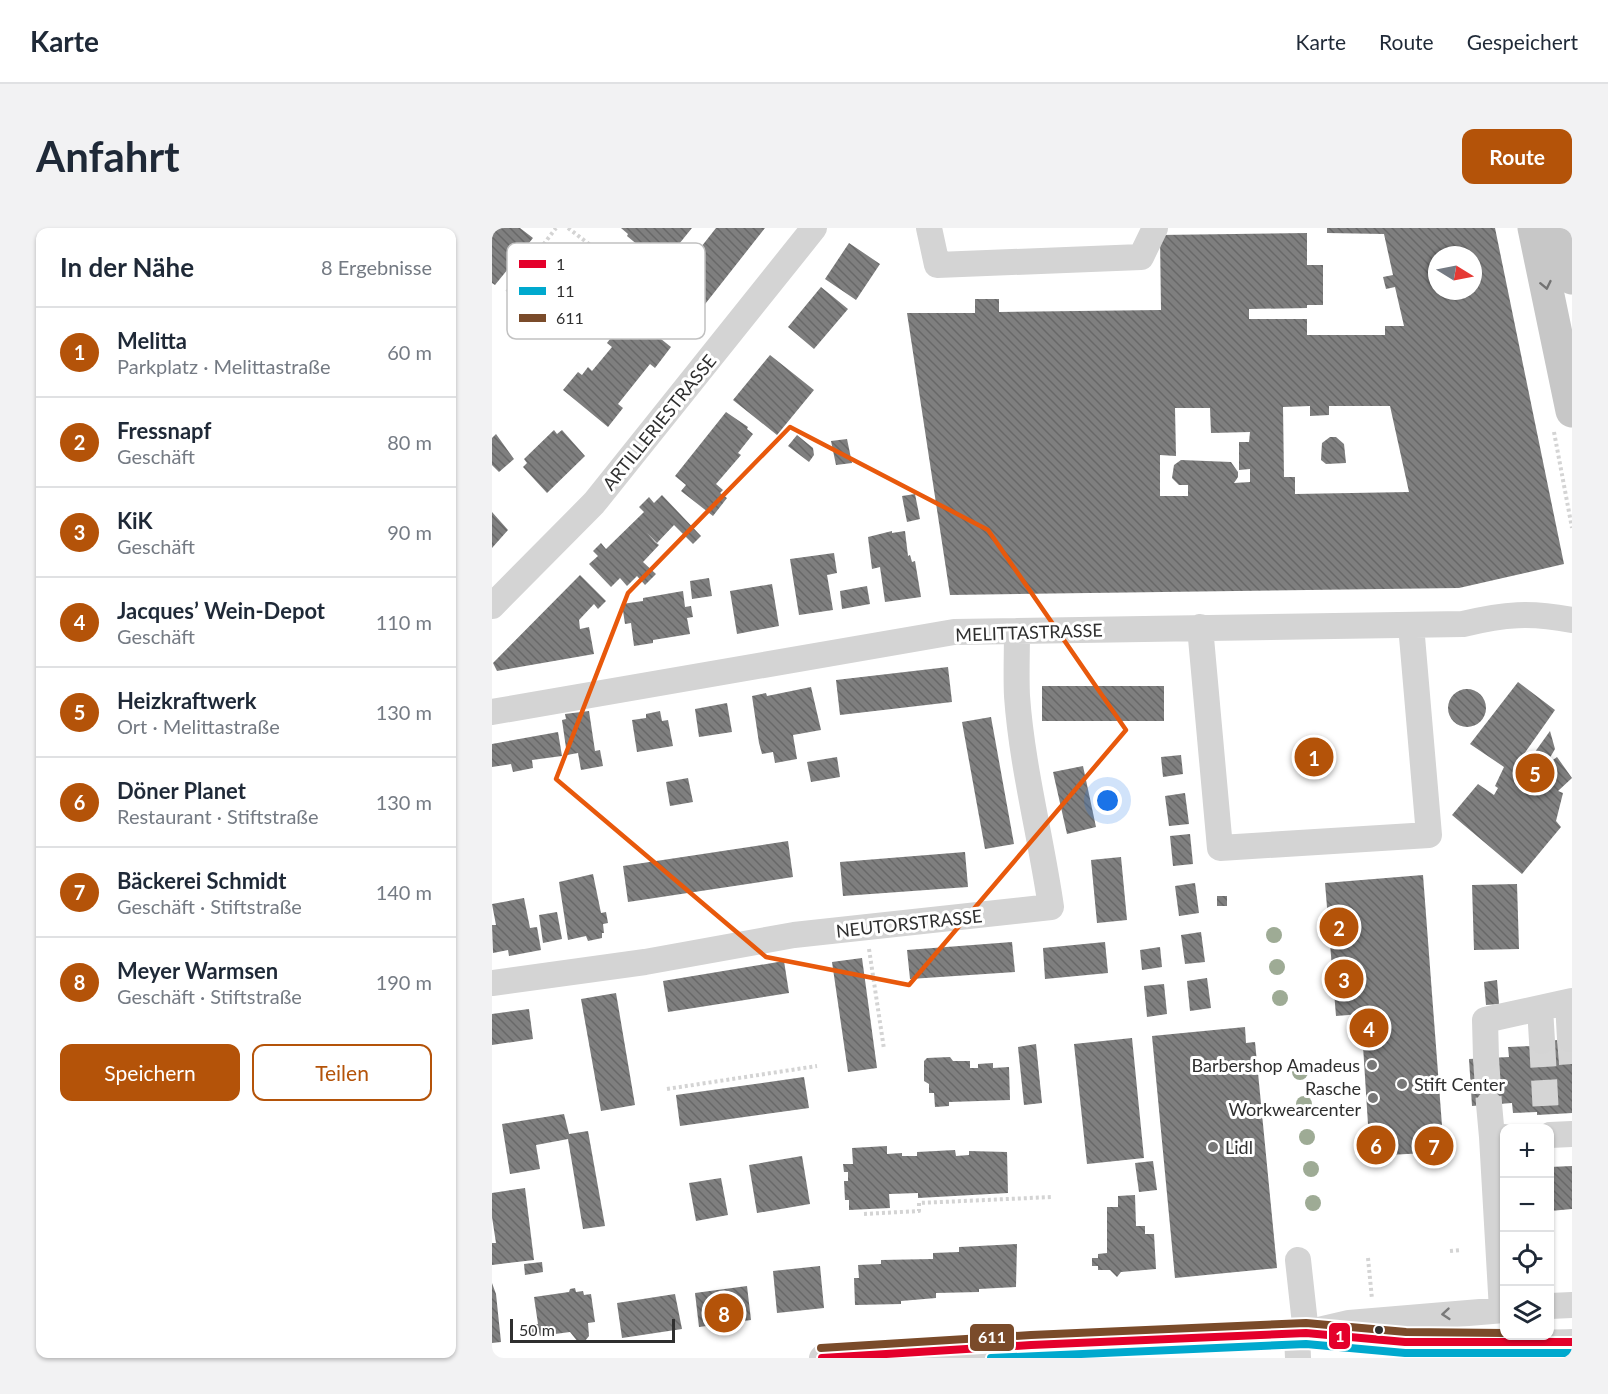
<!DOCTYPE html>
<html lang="de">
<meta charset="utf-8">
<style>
body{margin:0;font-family:Lato,sans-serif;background:#f2f2f3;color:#1f2937}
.controls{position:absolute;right:18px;bottom:18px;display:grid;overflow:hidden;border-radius:12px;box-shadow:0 2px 4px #0004}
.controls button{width:54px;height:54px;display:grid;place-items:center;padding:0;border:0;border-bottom:2px solid #e0e1e3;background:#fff;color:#1f2937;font:30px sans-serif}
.compass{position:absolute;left:936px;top:18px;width:54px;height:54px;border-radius:50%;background:#fff;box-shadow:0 2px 4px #0004;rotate:100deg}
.scale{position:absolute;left:18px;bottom:15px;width:165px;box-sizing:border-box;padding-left:6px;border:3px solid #2f2f2f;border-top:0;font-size:16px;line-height:21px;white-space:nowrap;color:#2f2f2f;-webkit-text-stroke:4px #fff;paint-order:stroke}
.you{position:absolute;left:616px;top:573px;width:21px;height:21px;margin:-15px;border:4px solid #fff;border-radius:50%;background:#1a73e8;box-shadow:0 0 0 9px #1a73e833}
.badge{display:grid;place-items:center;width:39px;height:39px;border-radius:50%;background:#b45309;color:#fff;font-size:20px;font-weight:700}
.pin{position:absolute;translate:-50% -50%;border:3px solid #fff;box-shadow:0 2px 6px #0006}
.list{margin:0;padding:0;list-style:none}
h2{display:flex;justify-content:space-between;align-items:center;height:78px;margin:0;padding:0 24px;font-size:26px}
h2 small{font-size:20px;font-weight:400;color:#747a83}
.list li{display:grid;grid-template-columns:39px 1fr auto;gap:18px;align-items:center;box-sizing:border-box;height:90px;padding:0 24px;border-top:2px solid #e0e1e3}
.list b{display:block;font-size:22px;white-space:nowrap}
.list p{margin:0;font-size:20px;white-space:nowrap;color:#747a83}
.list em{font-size:20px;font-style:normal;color:#747a83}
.actions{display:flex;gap:12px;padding:18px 24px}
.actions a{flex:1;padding:14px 0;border:2px solid #b45309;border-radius:12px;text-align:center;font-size:21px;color:#b45309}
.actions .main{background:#b45309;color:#fff}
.icon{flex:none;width:33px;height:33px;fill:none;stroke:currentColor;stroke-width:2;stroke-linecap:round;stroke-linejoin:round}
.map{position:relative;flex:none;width:1080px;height:1130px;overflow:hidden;border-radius:12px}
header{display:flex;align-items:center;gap:36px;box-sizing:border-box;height:84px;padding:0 30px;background:#fff;border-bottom:2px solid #e0e1e3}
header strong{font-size:28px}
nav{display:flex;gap:33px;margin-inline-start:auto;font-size:21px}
.intro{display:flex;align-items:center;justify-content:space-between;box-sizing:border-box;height:144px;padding:0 36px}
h1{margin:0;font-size:42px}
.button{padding:15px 27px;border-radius:12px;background:#b45309;color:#fff;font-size:21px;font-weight:700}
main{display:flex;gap:36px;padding:0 36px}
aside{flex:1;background:#fff;border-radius:12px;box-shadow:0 2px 4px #0004}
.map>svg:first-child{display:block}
.building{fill:url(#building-back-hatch);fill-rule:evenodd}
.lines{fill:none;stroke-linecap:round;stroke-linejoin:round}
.minor-tunnel{stroke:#d5d5d5;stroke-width:26;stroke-dasharray:26 13;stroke-linecap:butt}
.path{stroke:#d4d4d4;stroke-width:4;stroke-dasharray:3 3;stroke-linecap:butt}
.minor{stroke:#d4d4d4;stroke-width:26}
.major{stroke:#c7c7c7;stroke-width:33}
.bus-1-casing{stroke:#fff;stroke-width:12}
.bus-2-casing{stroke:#fff;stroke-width:12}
.bus-3-casing{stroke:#fff;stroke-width:12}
.bus-1{stroke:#e4002b;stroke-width:8}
.bus-2{stroke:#00a9ce;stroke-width:8}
.bus-3{stroke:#7a4b2a;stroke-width:8}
.tree{fill:#9eab95}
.oneway{stroke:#737373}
.oneway2{stroke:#797979}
.marked{fill:none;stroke:#e8590c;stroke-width:4.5;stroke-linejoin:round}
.poi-dot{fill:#787878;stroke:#fff;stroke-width:2}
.bus-dot{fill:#2f2f2f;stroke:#fff;stroke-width:2}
.labels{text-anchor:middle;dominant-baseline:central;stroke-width:6;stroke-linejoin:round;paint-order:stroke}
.street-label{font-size:18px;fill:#2f2f2f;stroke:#fff}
.poi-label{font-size:18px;fill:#2f2f2f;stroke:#fff;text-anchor:end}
.key{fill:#fff;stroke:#c1c1c1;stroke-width:1.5}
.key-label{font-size:16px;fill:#2f2f2f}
.line-badge{stroke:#fff;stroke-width:2}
.badge-label{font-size:16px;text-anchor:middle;font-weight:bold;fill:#fff}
</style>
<header>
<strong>Karte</strong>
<nav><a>Karte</a><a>Route</a><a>Gespeichert</a></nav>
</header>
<div class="intro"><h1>Anfahrt</h1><a class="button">Route</a></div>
<main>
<aside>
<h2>In der Nähe<small>8 Ergebnisse</small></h2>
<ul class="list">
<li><span class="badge">1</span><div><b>Melitta</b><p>Parkplatz · Melittastraße</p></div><em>60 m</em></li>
<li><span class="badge">2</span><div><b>Fressnapf</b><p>Geschäft</p></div><em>80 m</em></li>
<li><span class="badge">3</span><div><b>KiK</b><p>Geschäft</p></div><em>90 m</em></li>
<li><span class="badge">4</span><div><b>Jacques’ Wein-Depot</b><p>Geschäft</p></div><em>110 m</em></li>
<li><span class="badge">5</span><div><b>Heizkraftwerk</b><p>Ort · Melittastraße</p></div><em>130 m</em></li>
<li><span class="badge">6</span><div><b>Döner Planet</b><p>Restaurant · Stiftstraße</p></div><em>130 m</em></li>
<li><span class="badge">7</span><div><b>Bäckerei Schmidt</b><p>Geschäft · Stiftstraße</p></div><em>140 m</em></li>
<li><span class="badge">8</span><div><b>Meyer Warmsen</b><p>Geschäft · Stiftstraße</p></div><em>190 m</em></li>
</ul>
<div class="actions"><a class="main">Speichern</a><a>Teilen</a></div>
</aside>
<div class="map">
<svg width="1080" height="1130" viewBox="0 0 1080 1130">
<defs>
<pattern id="building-back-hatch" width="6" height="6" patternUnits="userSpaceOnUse" patternTransform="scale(1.5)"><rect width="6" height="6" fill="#7f7f7f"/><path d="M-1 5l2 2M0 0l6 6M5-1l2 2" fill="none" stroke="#686868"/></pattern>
</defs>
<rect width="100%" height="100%" fill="#fff"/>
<!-- building -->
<path class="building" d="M0,0H28L41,10L3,57L0,55Z
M129,0H200L170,37L135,8L136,6Z
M224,0H273L210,80L180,56Z
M835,0H1003L1072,336L967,360L458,367L415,85H483V71H507V84L669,82L668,7L815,5V37H831V77H815V80L757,81V91H815V107H893V98H912L903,59L894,61L891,49L901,47L892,6L835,5ZM945,27H981V63H945ZM818,178V188L837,187V178H898L917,264L803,266V249H792L791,179ZM683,180H718L719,205L758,204L757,214H747V242L758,241V254L742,255L746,249V244L739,234L689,232L682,237L680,250L687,257H696V268H668V227L684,228Z
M357,15L388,36L364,72L333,51Z
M329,59L356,81L322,121L296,99Z
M134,83L179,119L163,140L158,136L126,176L131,180L116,199L71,162L86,144L90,147L96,139L100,143L120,119L115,115L121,107L117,104Z
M278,127L322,162L285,207L241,172Z
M234,184L256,199L255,201L261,206L246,225L249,227L224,256L231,262L228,265L235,270L221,288L189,263L194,257L183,248Z
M62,202L65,206L70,202L93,228L55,265L31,239L35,235L32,231Z
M4,206L22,231L7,244L0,237V210Z
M305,207L321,220L322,227L317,234L296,218Z
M838,209H844L852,216L854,235L834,236L829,232L830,215Z
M355,211L360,235L344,237L339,213Z
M423,266L428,291L415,294L410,268Z
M170,267L209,308L201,316L182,297L165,315L155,305L163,314L167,317L151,334L164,346L153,357L145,348L135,358L128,350L119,359L97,336L106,328L101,323L109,315L114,321L152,284L147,279L157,269L162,275Z
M0,284L16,302L0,320Z
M400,303V305L413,303L416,328L418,327L420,334L423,333L429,369L393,374L388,339L380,341L376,309Z
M342,325L345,345L335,347L341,382L307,387L298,331Z
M88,347L114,373L106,381L102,376L87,392L88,401L97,399L102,426L5,443L1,435Z
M217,350L220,368L200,371L198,353Z
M280,356L287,398L245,406L238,363Z
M375,358L378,376L350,381L348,363Z
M191,363L193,379L199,378L201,389L195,390L198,406L161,412V415L142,418L139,395L133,396L130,376L151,373V370Z
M456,439L460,474L348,487L344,452Z
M1026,454L1063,482L1027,533L1035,535L1058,503L1063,521L1056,533L1058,534L1065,529L1080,550L1066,563L1071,565L1064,593L1069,599L1030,646L960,587L986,556L1002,567L1006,560L1003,558L1012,539L978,516Z
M550,458H672V493H550Z
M319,459L329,502L301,507L305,531L283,535L281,524L270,526L267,515L260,468L274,465L275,468Z
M956 480a19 19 0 1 1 38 0a19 19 0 1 1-38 0Z
M235,475L240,504L207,509L203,481Z
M97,483L103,523L108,522L111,538L89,542L86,525L75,527L70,492L74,491L73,486Z
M168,483L170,493L176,492L181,518L145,524L140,492L154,490V486Z
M499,489L522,616L493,621L470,494Z
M66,504L70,528L40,532L41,540L21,544L19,536L0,539V516Z
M689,527L691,546L671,549L669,529Z
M345,529L348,549L319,554L315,534Z
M591,538L604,599L575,606L561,544Z
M196,550L201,574L178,578L174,554Z
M693,565L697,596L677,598L673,568Z
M698,606L701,636L681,638L678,608Z
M296,613L301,649L136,674L131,638Z
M473,624L476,659L351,668L348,634Z
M629,629L635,692L605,695L599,632Z
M101,646L109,685L114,684L116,695L111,696L112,705H110V710L96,713L94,708L76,712L67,654Z
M931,647L952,924L878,928L869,786L844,788L833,655Z
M703,655L707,685L687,688L683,658Z
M1025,656L1027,721L982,722L980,657Z
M725,668H735V678H725Z
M32,670L38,700L45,699L49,722L17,728L16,722L1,725L0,697H4L0,676Z
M65,684L70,711L51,715L47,687Z
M709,704L713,734L693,736L689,707Z
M520,714L523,744L418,751L415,722Z
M613,714L616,745L553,751L551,720Z
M668,719L670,739L650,742L648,722Z
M370,730L385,840L356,844L340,734Z
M292,733L297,765L176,784L171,753Z
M715,750L719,780L698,783L695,753Z
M1005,752L1007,776L994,777L992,754Z
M672,756L675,786L655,789L652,758Z
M124,765L143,877L109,883L89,771Z
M37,781L41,811L0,817V786Z
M753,799L754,815L763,814L785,1040L683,1050L660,808Z
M640,810L652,930L595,936L582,816Z
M1080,811V885L1045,887V884L1021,885L1020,875L980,878L977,831L1017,829L1016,819L1041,818L1040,814Z
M544,816L550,875L532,877L526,819Z
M458,829L461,833H478V840H486V836L501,835V840L517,839L518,872L457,874V878L443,879L442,865H437V856L432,853V833L435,830Z
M312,849L317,880L188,898L184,867Z
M72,886L77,906L96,903L113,998L91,1001L76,911L44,917L48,941L18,946L10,896Z
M395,918V926L410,925V928H425V924L463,922L464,928L477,927V923L515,924L516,965L426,970V965L397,966L398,980L357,982V972H353L352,953H356V944H352L351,936H361L360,920Z
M310,928L318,976L265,985L257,937Z
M661,933L665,962L647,964L643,935Z
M1080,938V981L1058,983V939Z
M229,950L236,987L204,993L197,955Z
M33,960L42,1032L0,1037V1015H4L0,989V965Z
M643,967L644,998H653V1006H662L664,1041L629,1044L625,1049L618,1042H606V1038H600V1030H606V1026L615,1025V979H626V968Z
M525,1016L524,1059L487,1061V1064L444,1065V1070L409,1073V1076L363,1077L362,1050H367L366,1037L389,1036V1032L441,1031V1025L467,1024V1019Z
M50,1034L51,1044L33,1047L32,1036Z
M328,1038L332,1080L285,1085L281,1043Z
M0,1055L4,1066L9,1114L0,1115Z
M255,1058L259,1092L207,1099L203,1065Z
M83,1060L84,1064L91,1063L92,1067L99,1066L103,1094L96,1095L97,1108L93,1113L86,1114L78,1104L48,1108L47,1104L40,1105L39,1097L46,1096L42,1069L77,1064L78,1061Z
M183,1066L190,1101L130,1110L125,1075Z"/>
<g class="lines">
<!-- minor-tunnel -->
<path class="minor-tunnel" d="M1078,811L1080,836
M1050,813L1054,887
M994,830L997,876"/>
<!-- path -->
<path class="path" d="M76,0L148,55
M15,64L64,0
M1062,204L1080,300
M377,721L392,821
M175,861L325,838
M372,986L427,983V975L560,969
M958,1023L969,1022
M876,1030L880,1071"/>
<!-- minor -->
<path class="minor" d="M437,0L445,37L649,29L663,0
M0,378L102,275L322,0
M708,399L728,620L937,607L919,397
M0,484L462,404L971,396C1013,386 1038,384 1080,392
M0,755L153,734L302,707L559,679C549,609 530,539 525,468C524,447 525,425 525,403
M1076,774L1078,811
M1048,780L1050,813
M994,830L993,792L1080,773
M997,876L1000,909H1012
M1058,907L1080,906
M1000,909L1010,1082
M806,1032L814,1105
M1058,1078L1080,1077
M805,1106L806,1130
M835,1108C916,1120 998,1116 1080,1114
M330,1130L539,1117L814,1105L857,1095L1012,1082"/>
<!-- major -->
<path class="major" d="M1042,0L1080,183
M1070,0L1080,50"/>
<defs>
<path id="bus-1" d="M330,1130L539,1117L814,1105L913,1114H1080"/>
<path id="bus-2" d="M499,1130L814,1116L913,1125H1080"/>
<path id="bus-3" d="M329,1120L539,1107L814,1095L914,1104L1012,1105"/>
</defs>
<!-- bus-1 casing -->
<use href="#bus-1" class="bus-1-casing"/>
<!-- bus-2 casing -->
<use href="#bus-2" class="bus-2-casing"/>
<!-- bus-3 casing -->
<use href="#bus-3" class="bus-3-casing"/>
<!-- bus-1 -->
<use href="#bus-1" class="bus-1"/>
<!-- bus-2 -->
<use href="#bus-2" class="bus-2"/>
<!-- bus-3 -->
<use href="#bus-3" class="bus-3"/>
</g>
<!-- trees -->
<g class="tree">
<circle cx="782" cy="707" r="8"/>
<circle cx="785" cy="739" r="8"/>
<circle cx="788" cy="770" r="8"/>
<circle cx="808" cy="844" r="8"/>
<circle cx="812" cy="876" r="8"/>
<circle cx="815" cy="909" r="8"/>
<circle cx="819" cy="941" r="8"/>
<circle cx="821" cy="975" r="8"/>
</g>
<!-- one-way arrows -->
<defs><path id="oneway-chevron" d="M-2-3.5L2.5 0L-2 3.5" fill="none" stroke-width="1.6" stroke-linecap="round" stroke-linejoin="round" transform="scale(1.5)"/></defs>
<use class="oneway" href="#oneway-chevron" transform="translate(1054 57) rotate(78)"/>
<use class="oneway2" href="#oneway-chevron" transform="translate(954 1086) rotate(175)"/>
<!-- marked area -->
<path class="marked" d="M298,199L496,302L634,502L417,757L274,729L64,551L136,365Z"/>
<!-- markers -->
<g class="poi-dot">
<circle cx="880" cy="837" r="6"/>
<circle cx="910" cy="856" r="6"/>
<circle cx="881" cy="870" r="6"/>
<circle cx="721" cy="919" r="6"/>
</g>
<circle class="bus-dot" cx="887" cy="1102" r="5"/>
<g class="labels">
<!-- street labels -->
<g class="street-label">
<text transform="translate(167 194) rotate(-51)">ARTILLERIESTRASSE</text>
<text transform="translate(537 404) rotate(-2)">MELITTASTRASSE</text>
<text transform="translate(417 695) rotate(-6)">NEUTORSTRASSE</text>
</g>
<!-- poi labels -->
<g class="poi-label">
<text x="868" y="837">Barbershop Amadeus</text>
<text x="922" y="856" text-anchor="start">Stift Center</text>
<text x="869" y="860">Rasche<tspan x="869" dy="21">Workwearcenter</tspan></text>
<text x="733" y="919" text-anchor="start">Lidl</text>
</g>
</g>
<!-- legend -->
<rect x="15" y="15" width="198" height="96" rx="9" class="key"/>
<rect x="27" y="32" width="27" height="8" fill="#e4002b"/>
<rect x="27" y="59" width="27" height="8" fill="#00a9ce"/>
<rect x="27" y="86" width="27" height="8" fill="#7a4b2a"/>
<g class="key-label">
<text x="64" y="42">1</text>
<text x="64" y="69">11</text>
<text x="64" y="96">611</text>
</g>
<g class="line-badge">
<rect x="836" y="1094" width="23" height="28" rx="6" fill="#e4002b"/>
<rect x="477" y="1095" width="46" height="29" rx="6" fill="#7a4b2a"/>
</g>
<g class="badge-label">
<text x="848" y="1114">1</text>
<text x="500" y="1115">611</text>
</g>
</svg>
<div class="controls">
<button>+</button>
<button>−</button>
<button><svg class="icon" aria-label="locate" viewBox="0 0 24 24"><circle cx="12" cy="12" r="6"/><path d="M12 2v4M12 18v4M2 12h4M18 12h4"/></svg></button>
<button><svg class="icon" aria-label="layers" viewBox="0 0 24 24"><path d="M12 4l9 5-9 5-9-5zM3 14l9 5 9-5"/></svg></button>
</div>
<svg class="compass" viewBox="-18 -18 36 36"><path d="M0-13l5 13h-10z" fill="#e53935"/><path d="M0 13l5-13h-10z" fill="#747a83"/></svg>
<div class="scale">50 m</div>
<div class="you"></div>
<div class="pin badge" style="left:822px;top:529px">1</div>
<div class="pin badge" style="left:847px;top:699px">2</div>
<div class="pin badge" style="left:852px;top:751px">3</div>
<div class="pin badge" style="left:877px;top:800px">4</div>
<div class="pin badge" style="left:1043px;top:545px">5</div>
<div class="pin badge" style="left:884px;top:917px">6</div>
<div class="pin badge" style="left:942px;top:918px">7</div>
<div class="pin badge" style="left:232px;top:1085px">8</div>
</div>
</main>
